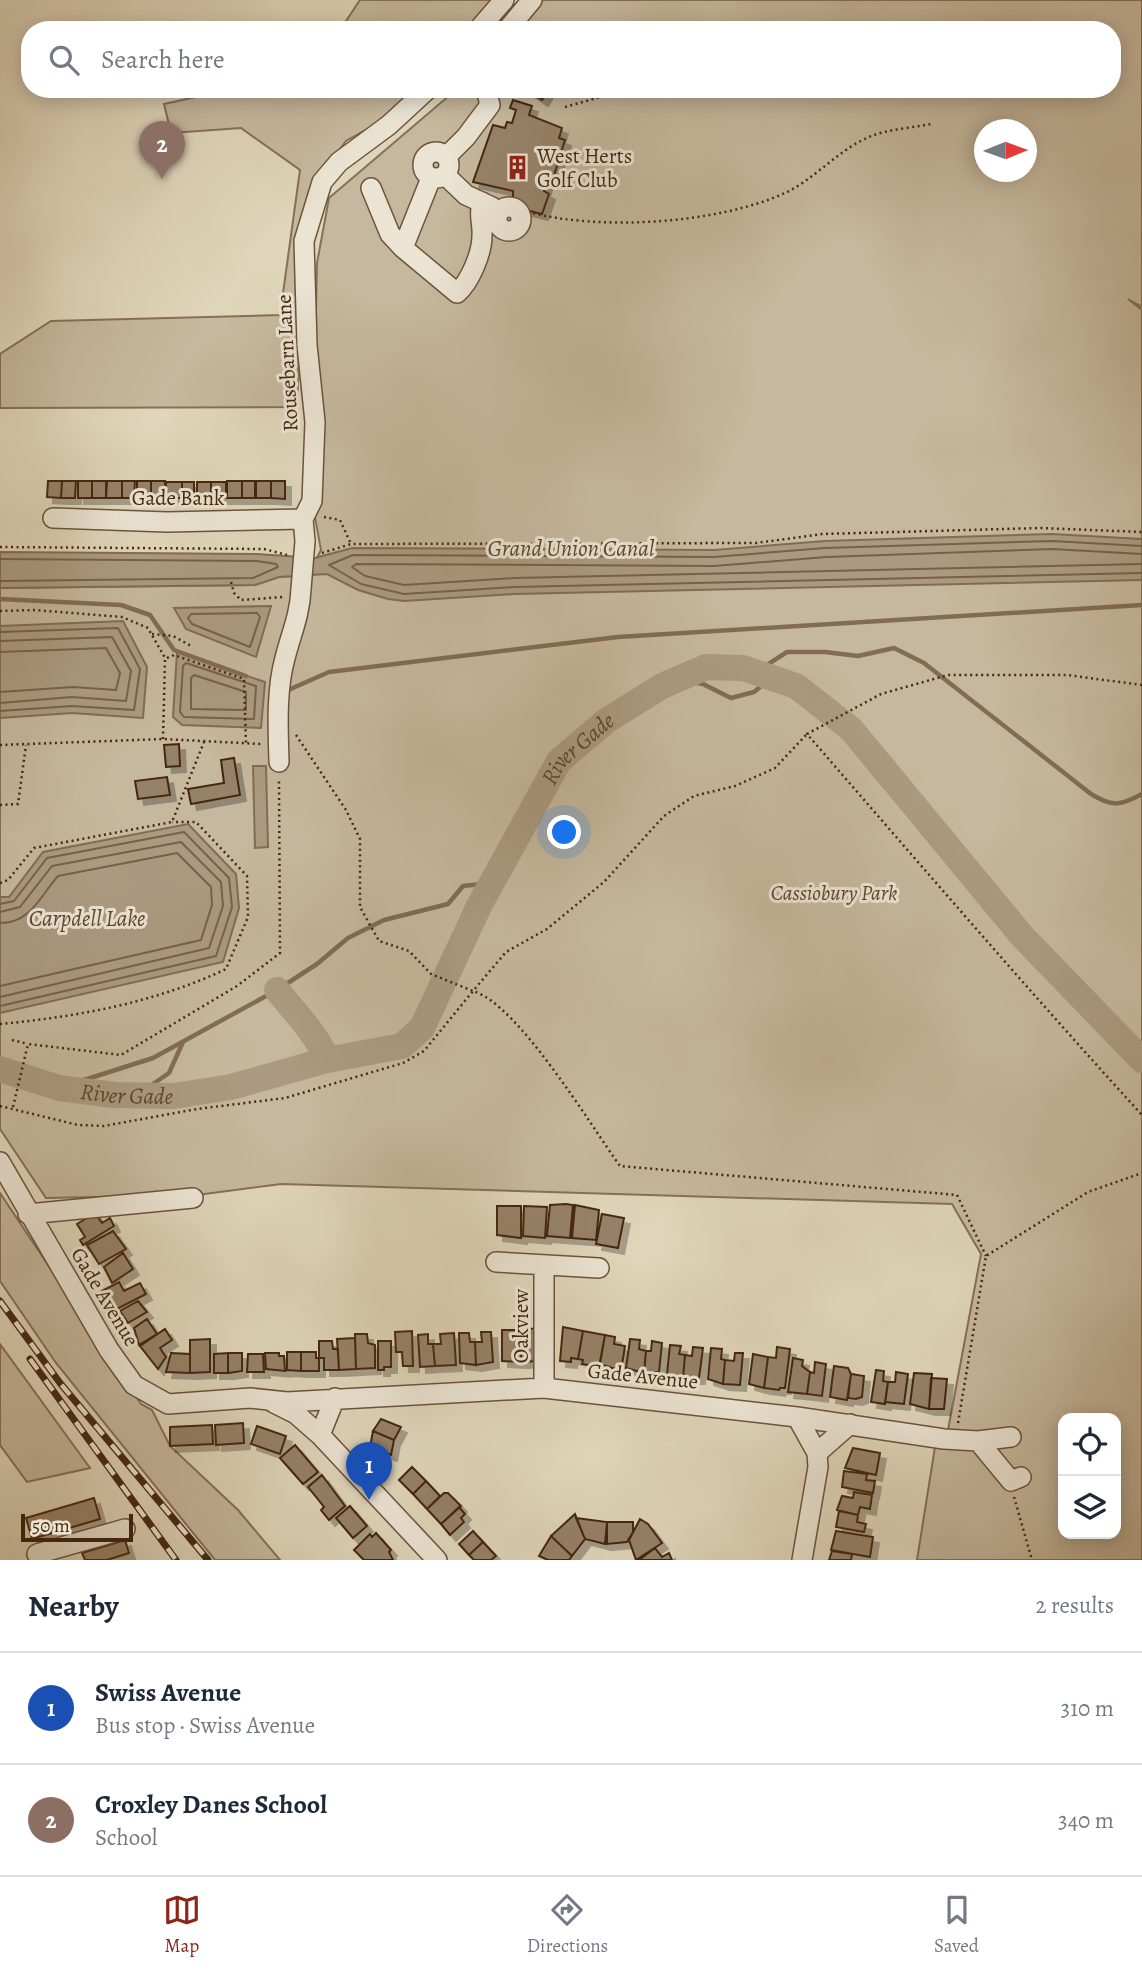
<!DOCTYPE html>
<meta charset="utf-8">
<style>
body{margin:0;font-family:Alegreya,serif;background:#f2f2f3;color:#1f2937}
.controls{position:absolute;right:21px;bottom:21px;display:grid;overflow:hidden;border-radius:14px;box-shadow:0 4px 18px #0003}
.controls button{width:63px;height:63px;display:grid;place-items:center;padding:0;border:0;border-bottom:2px solid #e0e1e3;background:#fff;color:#1f2937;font:35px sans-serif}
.compass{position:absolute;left:974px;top:119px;width:63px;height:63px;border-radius:50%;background:#fff;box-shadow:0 4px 18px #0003;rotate:89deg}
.scale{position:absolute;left:21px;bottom:18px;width:112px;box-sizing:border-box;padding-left:7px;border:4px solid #452711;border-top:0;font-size:19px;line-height:24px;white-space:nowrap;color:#452711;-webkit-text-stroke:5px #ebe4d3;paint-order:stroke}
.you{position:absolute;left:565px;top:833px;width:24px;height:24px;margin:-18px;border:5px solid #fff;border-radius:50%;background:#1a73e8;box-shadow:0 0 0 10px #1a73e833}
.badge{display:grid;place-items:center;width:46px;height:46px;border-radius:50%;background:#8f2418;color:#fff;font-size:23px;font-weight:700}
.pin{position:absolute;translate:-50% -58px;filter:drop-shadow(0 2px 4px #0008)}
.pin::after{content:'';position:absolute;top:37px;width:24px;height:21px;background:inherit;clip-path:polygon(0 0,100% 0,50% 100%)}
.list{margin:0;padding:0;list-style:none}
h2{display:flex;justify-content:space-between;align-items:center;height:91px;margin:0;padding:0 28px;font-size:30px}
h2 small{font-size:23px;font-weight:400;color:#747a83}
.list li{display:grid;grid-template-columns:46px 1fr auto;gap:21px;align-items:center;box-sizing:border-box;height:112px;padding:0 28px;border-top:2px solid #e0e1e3}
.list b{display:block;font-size:26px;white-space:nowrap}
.list p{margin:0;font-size:23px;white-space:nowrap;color:#747a83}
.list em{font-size:23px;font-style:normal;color:#747a83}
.icon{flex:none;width:38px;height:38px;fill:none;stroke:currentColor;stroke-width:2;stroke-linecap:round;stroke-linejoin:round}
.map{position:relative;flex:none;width:1142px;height:1560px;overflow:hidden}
.search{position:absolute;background:#fff;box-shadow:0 4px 18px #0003;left:21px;right:21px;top:21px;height:77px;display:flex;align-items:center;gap:18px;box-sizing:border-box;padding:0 24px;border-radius:28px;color:#747a83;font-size:26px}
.sheet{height:315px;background:#fff}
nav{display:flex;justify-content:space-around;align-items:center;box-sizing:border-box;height:98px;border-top:2px solid #e0e1e3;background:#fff;font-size:19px;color:#747a83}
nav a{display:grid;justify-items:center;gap:4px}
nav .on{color:#8f2418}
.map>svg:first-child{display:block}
.green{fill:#c6b89e;stroke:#867058;stroke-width:2;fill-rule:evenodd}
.water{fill:#ab9a81;stroke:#826c54;stroke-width:2}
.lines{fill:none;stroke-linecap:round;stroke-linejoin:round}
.shore{stroke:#786049;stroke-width:2}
.stream{stroke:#826c54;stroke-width:4.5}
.river{stroke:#ab9a81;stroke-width:26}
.building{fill:#968269;stroke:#452711;stroke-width:2;filter:url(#shadow)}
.minor-casing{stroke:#6c533c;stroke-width:22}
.path{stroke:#452711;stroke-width:2.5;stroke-dasharray:2 3.5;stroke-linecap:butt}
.minor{stroke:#ebe4d3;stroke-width:19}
.rail-casing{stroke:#452711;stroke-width:7}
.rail{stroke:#ebe4d3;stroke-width:4.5;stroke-dasharray:13;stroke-linecap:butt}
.minor-bridge-casing{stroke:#6c533c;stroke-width:22;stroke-linecap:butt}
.minor-bridge{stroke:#ebe4d3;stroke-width:19}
.labels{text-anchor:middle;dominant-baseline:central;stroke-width:6;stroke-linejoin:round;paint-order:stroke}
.poi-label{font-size:21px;fill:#452711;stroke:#ebe4d3;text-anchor:start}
.street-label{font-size:21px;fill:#452711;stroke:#ebe4d3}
.park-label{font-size:21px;font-style:italic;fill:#5f442d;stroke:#ebe4d3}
.water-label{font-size:23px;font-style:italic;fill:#5e442d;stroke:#ebe4d3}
</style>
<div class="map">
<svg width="1142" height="1560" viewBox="0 0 1142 1560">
<defs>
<filter id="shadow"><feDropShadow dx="6" dy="6" stdDeviation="0" flood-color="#0004"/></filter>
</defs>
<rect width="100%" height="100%" fill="#e0d6bb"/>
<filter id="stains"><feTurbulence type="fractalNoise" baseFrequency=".00286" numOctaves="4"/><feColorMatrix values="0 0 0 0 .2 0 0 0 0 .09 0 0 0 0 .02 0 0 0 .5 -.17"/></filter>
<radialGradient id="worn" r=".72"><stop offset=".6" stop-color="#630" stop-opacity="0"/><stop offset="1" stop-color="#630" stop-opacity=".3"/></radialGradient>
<!-- green -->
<path class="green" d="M360,0H496L474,30H340Z
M521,0H1142V307L1128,299L1142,310V1560H917L935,1447L948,1430L981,1254L952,1204L281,1184L197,1195L46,1198L0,1129V588L255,585L279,577L308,575L321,550L312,501L317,263L329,198L457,89H1112V30H516L510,11ZM984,130H1026V172H984ZM1063,1418H1116V1534H1063Z
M232,89H419L383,120L346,141L329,164L302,284L297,407L0,408V354L51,321L280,315L300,170L241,128L171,133L164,104Z
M0,1193L141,1404L152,1410L170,1446L238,1510L280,1560H215L56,1363L0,1281Z
M0,1344L90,1468L27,1482L0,1445Z"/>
<!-- water -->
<path class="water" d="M1052,534L1142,539V580L514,594L404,601L388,599L358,590L327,574L279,577L255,585L0,588V552L257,554L315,558L352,548L714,550L825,541Z
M271,606L256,657L186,629L174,608Z
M123,621L147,667L143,718L72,713L0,718V626Z
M177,652L265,682L261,728L182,725L173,717Z
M253,766H266L268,847L255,848Z
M188,824L236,874L239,908L223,962L0,1013V897H9L43,852Z"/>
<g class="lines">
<!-- shore -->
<path class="shore" d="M1142,546L1052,541L825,548L714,557L353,555L329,565L361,584L404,594L514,587L1142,573
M1142,554L1052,549L826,557L714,566L356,564L352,567L365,576L404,585L514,578L1142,564
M0,559L257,561L276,564L278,567L253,578L0,581
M257,613L260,617L250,647L192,624L188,618L191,614Z
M0,632L118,628L140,669L134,710L72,706L0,711
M0,641L112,637L131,671L126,701L72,697L0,703
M0,652L106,648L120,673L116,690L73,687L0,692
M186,663L256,686L254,719L184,717L180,712L183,666Z
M194,675L246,692V710L191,709V678Z
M0,904L14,901L47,858L184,832L229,878L232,907L216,956L0,1006
M0,912L20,907L52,866L181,842L221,882L223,906L209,948L0,997
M0,923C31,923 40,896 58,876L177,853L211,887L212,905L201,940L0,986"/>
<!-- stream -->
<path class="stream" d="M0,599L121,605L150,615L174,650L246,676
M756,672L787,652H825L858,656L894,648L924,663L1091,794C1112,807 1120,806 1142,794
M678,679L703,684L731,698L754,692L772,677
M286,691L329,672L618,637L1142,605
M59,1088L153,1058L277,990L317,964L348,938L384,920L448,904L463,886L491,883
M137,1095L169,1073L183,1042"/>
<!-- river -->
<g class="river">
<path d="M277,990C295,1013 317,1034 327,1060"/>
<path id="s1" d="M0,1069L59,1088L114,1095L174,1096L231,1087L327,1060L402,1046L422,1028L480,904L559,761L606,721L662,686L706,667L743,668L796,686L851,729L1022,936L1142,1060"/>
</g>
</g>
<!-- building -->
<path class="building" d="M526,89H549L542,100Z
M513,100L532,106L529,115L562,128L559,138L565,140L552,182H547L544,191L549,194L542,214L513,207V191L473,182L493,125L505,128L507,122L512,123L516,110L510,108Z
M48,481H62L61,498L47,497Z
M62,481H76L75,498H61Z
M78,481H92V498H78Z
M92,481H106V498H92Z
M107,481H122V498H106Z
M122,481H135L134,498H122Z
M137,481H151V498H137Z
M151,481H165V498H151Z
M227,481H242V498H227Z
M242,481H255V498H242Z
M256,481H271V498H256Z
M271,481H285V499L271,498Z
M166,482H182V498H166Z
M182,482H194V498H182Z
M197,482H211V498L197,499Z
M211,482H226V498H211Z
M179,744L180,766L166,767L164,745Z
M234,758L240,795L191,804L188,789L224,783L221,760Z
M167,777L170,795L138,799L135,781Z
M566,1204L573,1205L570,1238L547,1236L550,1205Z
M575,1205L599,1210L596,1240L572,1238Z
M497,1206H521V1238L497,1235Z
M524,1206L547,1207L545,1238L523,1236Z
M95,1213L102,1223L110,1218L114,1226L83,1245L80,1240L85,1237L77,1224Z
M602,1214L624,1218L618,1248L596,1244Z
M113,1231L126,1249L99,1264L87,1245Z
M123,1253L133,1269L112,1283L104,1267Z
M119,1282L124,1291L140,1283L146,1294L113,1311L102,1291Z
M138,1301L147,1312L128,1323L120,1311Z
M147,1319L157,1334L139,1345L134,1328Z
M563,1327L583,1331L578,1359L571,1358V1362L560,1361Z
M538,1328V1361L521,1362V1330Z
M165,1329L172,1340L160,1348L166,1357L158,1369L140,1346Z
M502,1330H521V1362L502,1361Z
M412,1331L413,1366H403L402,1352H396L395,1332Z
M583,1331L605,1335L599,1367L582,1364L583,1360L578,1359Z
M481,1332H491L493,1362L476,1365L475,1342H482Z
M454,1333L456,1365L435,1366L433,1344H441L440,1334Z
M459,1333H469L470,1342H475L476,1365L460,1363Z
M355,1334H367L368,1343L375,1345V1368L356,1369Z
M428,1334V1344H433L435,1366L420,1367L418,1335Z
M605,1335L615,1337L614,1344L625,1346L621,1371L600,1364Z
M355,1338L356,1369L339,1370L337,1339Z
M210,1339V1372L190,1373V1340Z
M630,1339L640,1340L639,1349L646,1351L644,1373L626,1368Z
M319,1341H332L333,1349H338L339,1370H324V1358H319Z
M378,1341H391V1367H384V1370H378Z
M652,1341L662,1343L659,1372L644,1373L646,1351H651Z
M670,1345L681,1346L679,1354L685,1355L683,1378L667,1374Z
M693,1347L703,1348L699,1378H683L685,1355L692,1356Z
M777,1347L790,1349L785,1388H780L779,1390L764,1388L768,1357L776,1358Z
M711,1348L722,1349L721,1359L725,1360L723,1384L708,1379Z
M287,1352H301V1371L287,1370Z
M301,1352H316V1358H319V1371H301Z
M171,1353L190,1354V1373L166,1372Z
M228,1353V1373H214V1354Z
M228,1353H242V1371L228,1373Z
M265,1353H279V1356H284L285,1371L266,1369Z
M735,1353H743L740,1385L723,1384L725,1360L734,1361Z
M248,1354H263L264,1372H247Z
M753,1354L768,1357L764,1388L749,1384Z
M793,1358L803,1360L802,1366L810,1372L807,1394L788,1392Z
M815,1362L826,1364L822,1396L807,1394L810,1372L814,1373Z
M834,1366L848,1368L851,1374L847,1400L830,1397Z
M876,1370L884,1371L883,1381L888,1382L885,1404L871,1402Z
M896,1372L908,1374L904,1404L885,1402L888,1382H895Z
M914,1373L932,1374L929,1409L910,1404Z
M851,1374L864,1376L862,1397L856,1399L848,1398Z
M931,1378L947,1379L944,1409H929Z
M381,1419L401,1427L394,1440L373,1431Z
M243,1423L244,1443L216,1445L215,1425Z
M212,1425L213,1444L170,1446V1427Z
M257,1426L286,1436L280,1454L251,1444Z
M373,1431L394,1440L391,1455L370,1447Z
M295,1445L318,1472L303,1484L280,1458Z
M853,1448L880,1453L876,1475L845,1468Z
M412,1467L426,1481L413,1494L399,1480Z
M844,1471L867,1474L866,1480L875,1481L873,1493L842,1487Z
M322,1475L345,1506L329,1520L321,1510L324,1507L308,1487Z
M426,1481L440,1496L427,1509L413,1494Z
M854,1492L872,1495L870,1509L860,1507L858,1515L837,1510L842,1496L853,1498Z
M444,1493H448L461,1506L441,1524L427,1509Z
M94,1498L100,1519L32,1539L26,1518Z
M350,1506L367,1526L353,1538L336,1518Z
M459,1507L465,1514L461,1518L464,1522L450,1535L441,1524Z
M839,1511L858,1515L857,1522L866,1524L864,1532L836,1527Z
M575,1514L585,1539L572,1556L551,1536Z
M576,1518L607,1522L605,1544L585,1539Z
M640,1519L648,1524L662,1543L636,1560L629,1540Z
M607,1522H633V1532L627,1542L607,1544Z
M473,1531L483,1542L469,1555L459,1544Z
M836,1531L873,1537L870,1557L831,1550Z
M376,1533L391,1550L389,1552L393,1560H364L354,1550L370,1534L372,1537Z
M551,1536L572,1556L569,1560H548L539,1556Z
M125,1540L129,1553L107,1560H85L82,1553Z
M483,1542L496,1556L491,1560H474L469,1555Z
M655,1548L662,1557L669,1553L672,1560H639Z
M832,1551L852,1554L851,1560H829Z"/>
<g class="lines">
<defs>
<path id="minor" d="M478,30L504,0
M507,30L532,0
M423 165a13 13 0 1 1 26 0a13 13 0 1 1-26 0Z
M446,157L466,137L490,105L486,89
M445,175L466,195L492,207
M431,178L403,248L457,293C470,282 482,253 482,236C483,222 478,216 482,202
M371,188L390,234L403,248
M497 219a12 12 0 1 1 24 0a12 12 0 1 1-24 0Z
M53,518L167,522L303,519
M305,541L303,519L312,501L315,422L307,345L304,241L322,182L339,162L389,125L428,89
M279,762C278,728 276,691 285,658C291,634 300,615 301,589
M0,1162L109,1350L134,1385L168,1404L250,1398L287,1402L544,1388L797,1417L944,1439L978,1441L1011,1437
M28,1214L193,1198
M496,1262L599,1268
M544,1388V1265
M274,1403L296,1414L320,1435L437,1560
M797,1417L817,1453L818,1467L802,1560
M320,1435L335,1398
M978,1441L1011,1481L1021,1477
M817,1453L850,1424
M37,1554L125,1529"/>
</defs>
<!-- minor casing -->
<use href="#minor" class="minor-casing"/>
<!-- path -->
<path class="path" d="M565,107L629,89
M528,212C600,231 717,224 785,193C815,179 838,150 869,137C888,129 911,128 931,124
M324,517L340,520L351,544
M0,547L264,549L287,555
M322,553L351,544L756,543L822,534L1041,528L1142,532
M231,582L234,593L241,600L283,597
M0,611L35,610L122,617L148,628L165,658L163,739
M152,634L173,636L191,646
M167,658L174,655L244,679L246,744
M1142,685L1067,675H948L881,694L807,734C918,862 1028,990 1142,1115
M296,735L346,810L360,839V907L379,941L409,951L431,974L473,991L506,952L547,929L604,882L664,816L694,796L735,786L775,768L806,735
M0,745L163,739L261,744
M0,805L18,804L26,745
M0,883L8,880L34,848L172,822L204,742
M0,1024C77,1017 157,1002 226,969L248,917L247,876L196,822H172
M12,1040L28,1044
M0,1106L78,1125L104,1126L197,1109L285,1098L403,1063L424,1051L473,991C518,1004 591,1126 620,1166L957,1195L986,1256
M13,1107L28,1044L121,1055L237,986L280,953L279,780
M958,1423L986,1256L1088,1192L1142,1173
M1014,1497L1032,1560"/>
<!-- minor -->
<use href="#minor" class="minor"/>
<defs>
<path id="rail" d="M0,1301L60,1383L208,1560
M30,1359L176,1560"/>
</defs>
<!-- rail casing -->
<use href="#rail" class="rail-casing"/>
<!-- rail -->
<use href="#rail" class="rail"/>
<defs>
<path id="minor-bridge" d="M301,589L305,541"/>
</defs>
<!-- minor-bridge casing -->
<use href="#minor-bridge" class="minor-bridge-casing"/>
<!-- minor-bridge -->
<use href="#minor-bridge" class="minor-bridge"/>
</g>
<!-- icons -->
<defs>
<symbol id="building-bare" viewBox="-9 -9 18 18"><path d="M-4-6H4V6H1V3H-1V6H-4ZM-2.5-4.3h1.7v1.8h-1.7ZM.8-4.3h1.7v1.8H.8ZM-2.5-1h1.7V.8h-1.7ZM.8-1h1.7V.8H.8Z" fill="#8f2418" stroke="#ebe4d3" stroke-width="2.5" paint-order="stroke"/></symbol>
</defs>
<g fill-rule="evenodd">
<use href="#building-bare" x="500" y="150" width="35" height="35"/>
</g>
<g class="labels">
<!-- poi labels -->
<g class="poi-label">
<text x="537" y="156">West Herts<tspan x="537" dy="24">Golf Club</tspan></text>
</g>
<!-- street labels -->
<g class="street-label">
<text transform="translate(287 363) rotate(-93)">Rousebarn Lane</text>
<text x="178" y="498">Gade Bank</text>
<text transform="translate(105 1297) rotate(59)">Gade Avenue</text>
<text transform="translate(521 1326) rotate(-90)">Oakview</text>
<text transform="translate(643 1376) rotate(6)">Gade Avenue</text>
</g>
<!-- park labels -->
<g class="park-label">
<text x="834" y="893">Cassiobury Park</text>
</g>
<!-- water labels -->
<g class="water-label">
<text x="571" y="548">Grand Union Canal</text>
<text stroke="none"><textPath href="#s1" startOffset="760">River Gade</textPath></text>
<text x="87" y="918">Carpdell Lake</text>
<text stroke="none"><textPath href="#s1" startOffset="130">River Gade</textPath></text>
</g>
</g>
<rect width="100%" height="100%" filter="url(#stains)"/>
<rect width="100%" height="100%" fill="url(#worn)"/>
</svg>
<div class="controls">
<button><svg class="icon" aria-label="locate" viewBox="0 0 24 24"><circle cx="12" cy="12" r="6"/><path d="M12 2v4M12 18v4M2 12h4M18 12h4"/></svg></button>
<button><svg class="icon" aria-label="layers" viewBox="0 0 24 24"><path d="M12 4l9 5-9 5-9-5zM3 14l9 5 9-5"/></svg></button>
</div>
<svg class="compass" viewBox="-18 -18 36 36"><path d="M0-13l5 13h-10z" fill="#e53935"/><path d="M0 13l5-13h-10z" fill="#747a83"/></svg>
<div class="scale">50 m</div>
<div class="you"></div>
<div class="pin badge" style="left:369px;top:1500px;background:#1a4fb4">1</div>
<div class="pin badge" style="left:162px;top:179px;background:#8d6e63">2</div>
<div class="search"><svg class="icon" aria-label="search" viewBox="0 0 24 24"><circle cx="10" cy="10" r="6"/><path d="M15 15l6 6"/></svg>Search here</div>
</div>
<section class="sheet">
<h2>Nearby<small>2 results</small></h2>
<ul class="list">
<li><span class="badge" style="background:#1a4fb4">1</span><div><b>Swiss Avenue</b><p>Bus stop · Swiss Avenue</p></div><em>310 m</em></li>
<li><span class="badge" style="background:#8d6e63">2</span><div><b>Croxley Danes School</b><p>School</p></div><em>340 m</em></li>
</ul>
</section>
<nav>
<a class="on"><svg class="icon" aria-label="map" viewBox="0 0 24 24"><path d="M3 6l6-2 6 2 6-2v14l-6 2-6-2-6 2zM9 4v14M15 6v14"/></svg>Map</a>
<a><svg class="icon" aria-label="directions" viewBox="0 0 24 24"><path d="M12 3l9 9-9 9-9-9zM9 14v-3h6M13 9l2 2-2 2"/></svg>Directions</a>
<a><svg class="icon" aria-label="saved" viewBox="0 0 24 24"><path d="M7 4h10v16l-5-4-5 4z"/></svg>Saved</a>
</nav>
